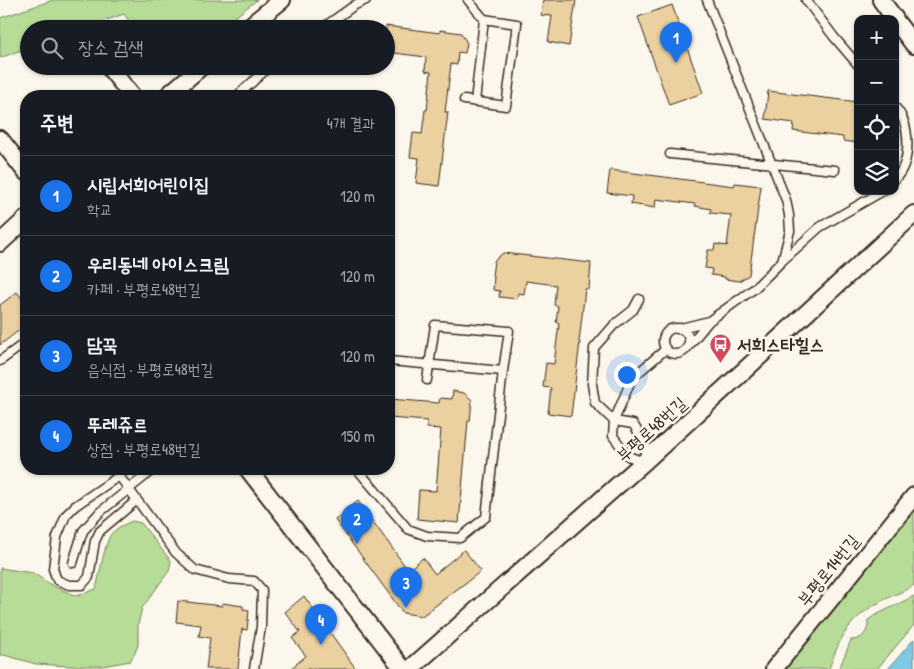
<!DOCTYPE html>
<html lang="ko">
<meta charset="utf-8">
<style>
body{margin:0;font-family:"Patrick Hand","Poor Story",sans-serif;background:#242831;color:#f1f3f6}
.controls{position:absolute;right:15px;top:15px;display:grid;overflow:hidden;border-radius:10px;box-shadow:0 1px 4px #0004}
.controls button{width:45px;height:45px;display:grid;place-items:center;padding:0;border:0;border-bottom:1px solid #363941;background:#171b24;color:#f1f3f6;font:25px sans-serif}
.you{position:absolute;left:626px;top:374px;width:18px;height:18px;margin:-12px;border:4px solid #fff;border-radius:50%;background:#1a73e8;box-shadow:0 0 0 8px #1a73e833}
.badge{display:grid;place-items:center;width:32px;height:32px;border-radius:50%;background:#1a73e8;color:#fff;font-size:16px;font-weight:700}
.pin{position:absolute;translate:-50% -41px;filter:drop-shadow(0 1px 2px #0008)}
.pin::after{content:'';position:absolute;top:26px;width:18px;height:15px;background:inherit;clip-path:polygon(0 0,100% 0,50% 100%)}
.list{margin:0;padding:0;list-style:none}
h2{display:flex;justify-content:space-between;align-items:center;height:65px;margin:0;padding:0 20px;font-size:21px}
h2 small{font-size:16px;font-weight:400;color:#9ea1a6}
.list li{display:grid;grid-template-columns:32px 1fr auto;gap:15px;align-items:center;box-sizing:border-box;height:80px;padding:0 20px;border-top:1px solid #363941}
.list b{display:block;font-size:19px;white-space:nowrap}
.list p{margin:0;font-size:16px;white-space:nowrap;color:#9ea1a6}
.list em{font-size:16px;font-style:normal;color:#9ea1a6}
.icon{flex:none;width:28px;height:28px;fill:none;stroke:currentColor;stroke-width:2;stroke-linecap:round;stroke-linejoin:round}
.map{position:relative;flex:none;width:914px;height:669px;overflow:hidden}
.search{position:absolute;background:#171b24;box-shadow:0 1px 4px #0004;left:20px;top:20px;width:375px;height:55px;display:flex;align-items:center;gap:12px;box-sizing:border-box;padding:0 18px;border-radius:28px;color:#9ea1a6;font-size:19px}
.panel{position:absolute;background:#171b24;box-shadow:0 1px 4px #0004;left:20px;top:90px;width:375px;height:385px;border-radius:20px}
.map>svg:first-child{display:block}
.green{fill:#b6dc98;stroke:#78835b}
.water{fill:#81c8e2;stroke:#658994}
.building{fill:#ebd1a0;stroke:#3b2a1e}
.lines{fill:none;stroke-linecap:round;stroke-linejoin:round}
.service-casing{stroke:#3b2a1e;stroke-width:11}
.minor-casing{stroke:#3b2a1e;stroke-width:20}
.service{stroke:#fbf7ec;stroke-width:8}
.minor{stroke:#fbf7ec;stroke-width:16}
.labels{text-anchor:middle;dominant-baseline:central;stroke-width:5;stroke-linejoin:round;paint-order:stroke}
.poi-label{font-size:18px;font-weight:bold;fill:#3b2a1e;stroke:#fbf7ec;text-anchor:start}
.street-label{font-size:18px;fill:#3b2a1e;stroke:#fbf7ec}
</style>
<div class="map">
<svg width="914" height="669" viewBox="0 0 914 669">
<rect width="100%" height="100%" fill="#fbf7ec"/>
<filter id="ink" filterUnits="userSpaceOnUse"><feTurbulence type="fractalNoise" baseFrequency=".02" numOctaves="2"/><feDisplacementMap in="SourceGraphic" scale="10" xChannelSelector="R" yChannelSelector="G"/><feConvolveMatrix kernelMatrix="1 2 1 2 8 2 1 2 1" color-interpolation-filters="sRGB"/></filter>
<g filter="url(#ink)">
<!-- green -->
<path class="green" d="M53,0H257L219,29H135L124,14L81,29H29V47L0,58V18Z
M914,501V585C906,591 895,594 886,599C851,616 841,634 829,669H786L871,559Z
M132,521L141,523L171,561L169,571L142,608L138,625V645L135,653L130,661L103,666H70L36,664L4,655H0V568L33,573L53,586L77,596L96,589C99,578 105,540 112,533C118,527 125,524 132,521Z
M914,596V625L877,669H839L851,640C862,640 869,632 868,620L874,616Z"/>
<!-- water -->
<path class="water" d="M914,639V669H888Z"/>
<!-- building -->
<path class="building" d="M543,0H576L569,46L548,42L552,16L541,15Z
M672,5L703,93L669,105L638,17Z
M386,26L440,33V30L461,33L467,43L465,53L458,52L457,65L451,64L445,112H448L439,186L416,183L419,158L410,157L413,133L422,134L425,110H427L431,72L425,71L426,57L386,52Z
M768,91L858,102V143L843,141V137L793,131L794,123L765,119Z
M610,170L734,186L735,183L761,186L749,275L739,281L725,279V277L711,275L712,269L705,268L708,250H714L715,244L727,246L731,215L710,213L711,209L695,206V204L656,199L655,208L631,204L632,196L607,193Z
M503,253L591,263L589,289H585L579,342H580L571,416L548,413L551,388L543,387L546,363L554,364L558,331L559,323L556,322L558,306L554,305L556,285L526,281L524,294L518,293L517,299L499,297L500,291L493,290L494,276H492L494,261Z
M17,292L26,304V325L0,345V305Z
M453,391L464,393L472,400L470,421H468L459,523L417,519L419,490L436,491L441,429L427,428V421L389,418V399L439,403L440,398L452,399Z
M358,501L408,570L423,558L435,574L464,550L481,571L422,616L403,613L335,520Z
M304,596L356,669H290L306,656L292,638L300,632L285,612Z
M178,601L222,606V603L243,606V609L249,610L247,630L242,629L238,669H206L210,638L199,636L201,625L176,622Z"/>
<g class="lines">
<defs>
<path id="service" d="M707,0L786,200L789,215L790,231L782,261
M806,0L834,37L858,65
M321,29L355,5L366,0
M237,96L270,66
M464,100L506,106L517,24L484,19L468,0
M475,102L484,19
M895,107C911,124 912,162 895,179
M670,154L835,170
M639,299L633,310L614,325L594,348L592,384L595,403L614,421L633,424L646,444L644,462L628,456L613,436L614,421L632,378L666,349
M663 341a13 13 0 1 1 26 0a13 13 0 1 1-26 0Z
M677,329L709,321
M687,348L709,321L755,288L782,261L820,227L883,191
M0,361L26,342
M427,380L435,325L509,331L503,371
M114,469L176,553L195,570L229,579L254,581L262,590L261,627L254,669
M357,469L408,529L427,536L460,538L486,517L503,371L389,361
M119,476L75,506L66,515L57,537L53,569L57,580L69,585H82L89,577L95,541L100,531L137,500
M73,563L83,531L100,512L154,469"/>
<path id="minor" d="M881,0L895,19
M895,20L914,45
M246,29L282,0
M108,66L132,96
M167,96L202,66
M0,139L26,172
M0,243L26,219
M248,469L403,669
M410,669L644,462L748,367L914,214
M774,669L914,496"/>
</defs>
<!-- service casing -->
<use href="#service" class="service-casing"/>
<!-- minor casing -->
<use href="#minor" class="minor-casing"/>
<!-- service -->
<use href="#service" class="service"/>
<!-- minor -->
<use href="#minor" class="minor"/>
</g>
</g>
<!-- icons -->
<defs>
<symbol id="bus-pin" viewBox="-11 -11 22 30"><path d="M0 17L-7.5 6A9.5 9.5 0 1 1 7.5 6Z" fill="#d1495b" stroke="#fbf7ec"/><path d="M-5-6H5V4H4V6H2V4H-2V6H-4V4H-5ZM-3.5-4V0h7V-4ZM-3.5 1.2v1.5H-2V1.2ZM2 1.2v1.5H3.5V1.2Z" fill="#fff"/></symbol>
</defs>
<g fill-rule="evenodd">
<use href="#bus-pin" x="708" y="332" width="25" height="34"/>
</g>
<g class="labels">
<!-- poi labels -->
<g class="poi-label">
<text x="737" y="344">서희스타힐스</text>
</g>
<!-- street labels -->
<g class="street-label">
<text transform="translate(651 429) rotate(-42)">부평로48번길</text>
<text transform="translate(828 570) rotate(-51)">부평로14번길</text>
</g>
</g>
</svg>
<div class="controls">
<button>+</button>
<button>−</button>
<button><svg class="icon" aria-label="locate" viewBox="0 0 24 24"><circle cx="12" cy="12" r="6"/><path d="M12 2v4M12 18v4M2 12h4M18 12h4"/></svg></button>
<button><svg class="icon" aria-label="layers" viewBox="0 0 24 24"><path d="M12 4l9 5-9 5-9-5zM3 14l9 5 9-5"/></svg></button>
</div>
<div class="you"></div>
<div class="pin badge" style="left:676px;top:63px">1</div>
<div class="pin badge" style="left:357px;top:544px">2</div>
<div class="pin badge" style="left:406px;top:608px">3</div>
<div class="pin badge" style="left:321px;top:645px">4</div>
<div class="search"><svg class="icon" aria-label="search" viewBox="0 0 24 24"><circle cx="10" cy="10" r="6"/><path d="M15 15l6 6"/></svg>장소 검색</div>
<section class="panel">
<h2>주변<small>4개 결과</small></h2>
<ul class="list">
<li><span class="badge">1</span><div><b>시립서희어린이집</b><p>학교</p></div><em>120 m</em></li>
<li><span class="badge">2</span><div><b>우리동네 아이스크림</b><p>카페 · 부평로48번길</p></div><em>120 m</em></li>
<li><span class="badge">3</span><div><b>담꾹</b><p>음식점 · 부평로48번길</p></div><em>120 m</em></li>
<li><span class="badge">4</span><div><b>뚜레쥬르</b><p>상점 · 부평로48번길</p></div><em>150 m</em></li>
</ul>
</section>
</div>
